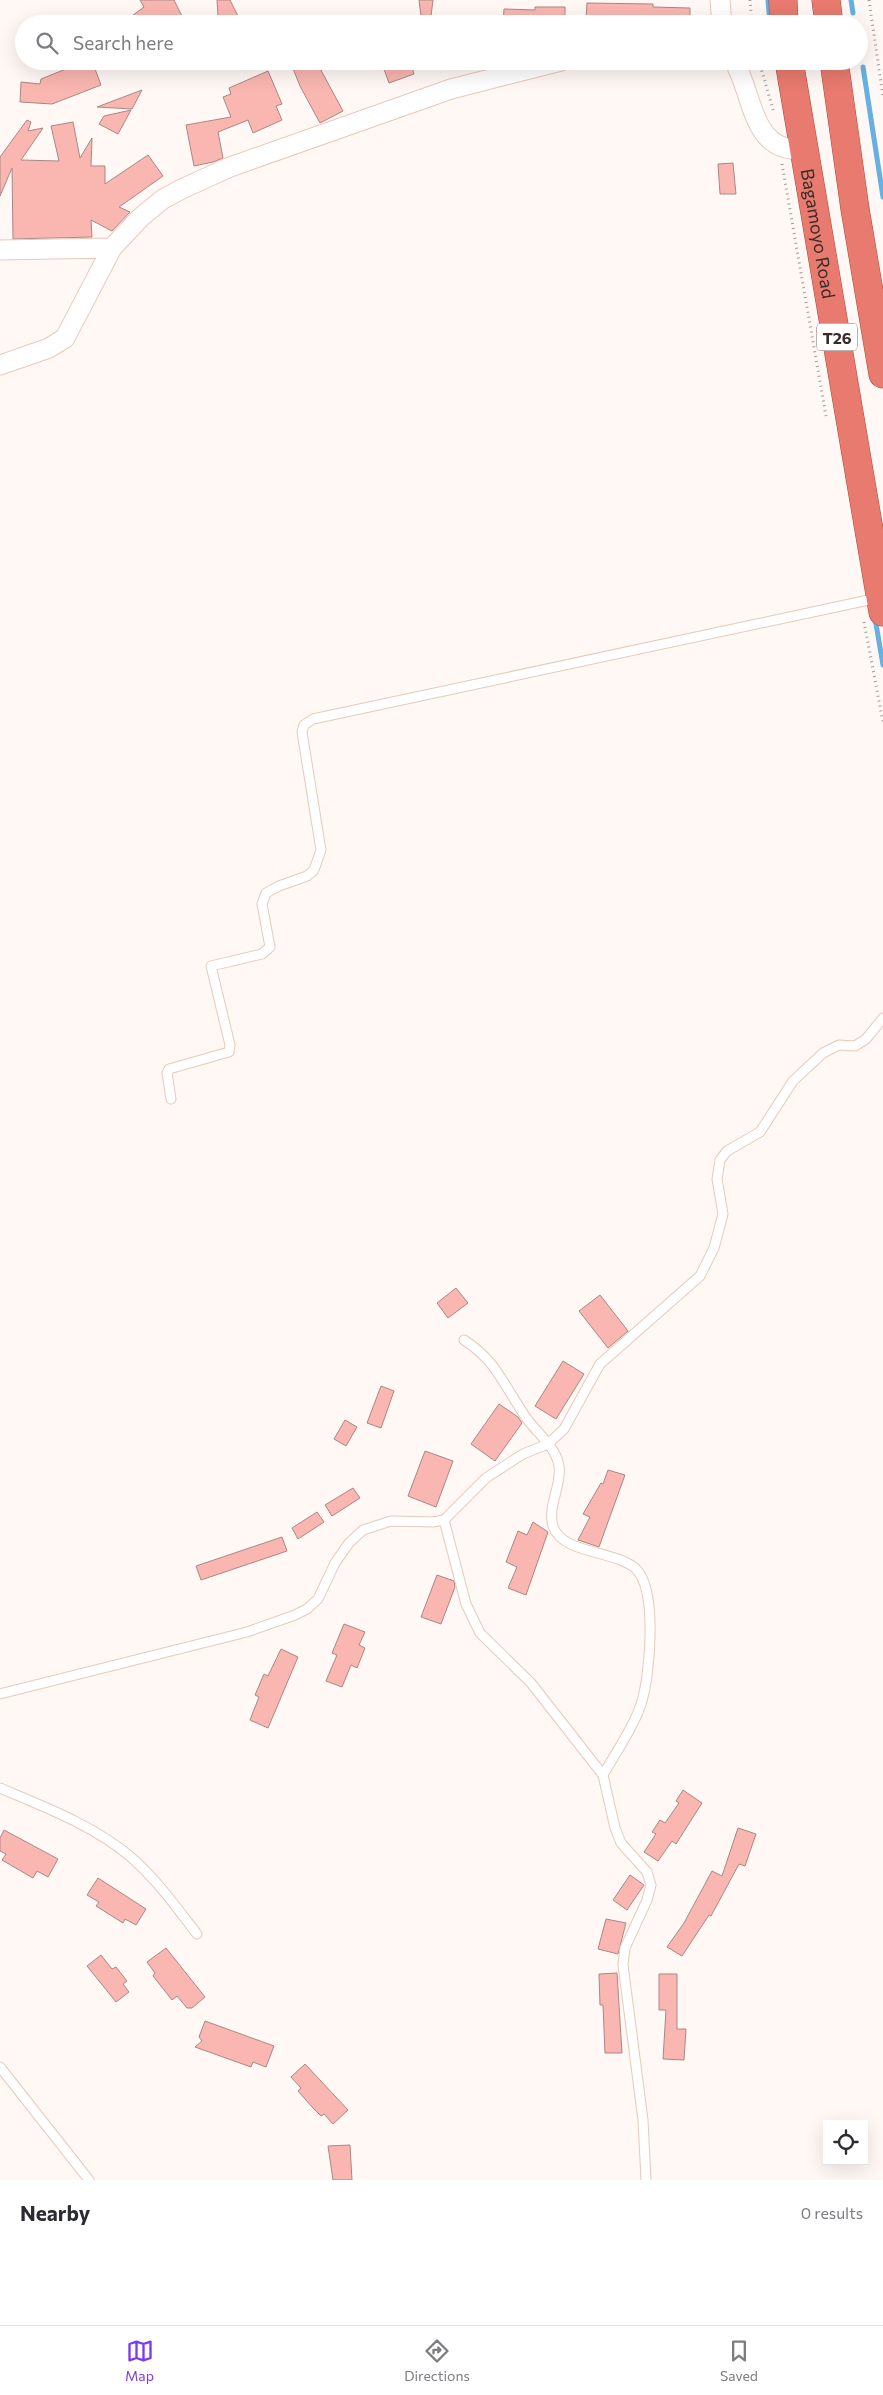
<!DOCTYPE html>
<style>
body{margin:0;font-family:Commissioner,sans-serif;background:#f2f2f3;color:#2b2b33}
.controls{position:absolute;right:15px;bottom:15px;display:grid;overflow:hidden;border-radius:0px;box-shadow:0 5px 20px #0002}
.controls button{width:45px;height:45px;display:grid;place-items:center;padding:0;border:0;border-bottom:1px solid #e1e1e2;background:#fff;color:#2b2b33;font:25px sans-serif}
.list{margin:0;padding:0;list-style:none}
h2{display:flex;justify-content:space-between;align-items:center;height:65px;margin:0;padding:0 20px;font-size:21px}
h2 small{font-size:16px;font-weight:400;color:#7c7c81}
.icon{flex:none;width:28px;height:28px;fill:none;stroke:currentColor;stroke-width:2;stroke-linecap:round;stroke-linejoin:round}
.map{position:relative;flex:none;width:883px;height:2180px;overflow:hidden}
.search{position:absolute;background:#fff;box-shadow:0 5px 20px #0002;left:15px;right:15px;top:15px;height:55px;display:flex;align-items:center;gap:12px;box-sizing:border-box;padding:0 18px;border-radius:28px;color:#7c7c81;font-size:19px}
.sheet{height:145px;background:#fff}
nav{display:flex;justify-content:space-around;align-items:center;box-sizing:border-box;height:70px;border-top:1px solid #e1e1e2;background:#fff;font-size:14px;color:#7c7c81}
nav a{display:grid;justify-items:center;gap:2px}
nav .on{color:#7c3aed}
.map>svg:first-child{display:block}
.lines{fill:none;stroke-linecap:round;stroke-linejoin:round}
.stream{stroke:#67b0df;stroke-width:5}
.building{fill:#fab6b1;stroke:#ab8784}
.service-casing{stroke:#eac8b9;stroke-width:11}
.minor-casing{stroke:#eac8b9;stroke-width:21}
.trunk-casing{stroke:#a8493e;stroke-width:29}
.path{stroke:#a39995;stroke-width:3;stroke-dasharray:1 4;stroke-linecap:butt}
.service{stroke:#fff;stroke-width:9}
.minor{stroke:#fff;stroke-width:19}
.trunk{stroke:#e87a6f;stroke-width:28}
.labels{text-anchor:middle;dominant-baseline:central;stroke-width:4;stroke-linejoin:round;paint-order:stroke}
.shield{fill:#fff;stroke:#756c68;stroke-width:1}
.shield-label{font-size:16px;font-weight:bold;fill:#3a2d27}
.street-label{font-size:18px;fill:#3a2d27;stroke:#fff}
</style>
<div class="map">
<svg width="883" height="2180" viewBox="0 0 883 2180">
<rect width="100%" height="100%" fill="#fff8f5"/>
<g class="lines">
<!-- stream -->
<path class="stream" d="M768,0L770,24
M851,0L853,13
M863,67L883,197
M875,618L883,665"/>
</g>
<!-- building -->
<path class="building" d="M140,0H174L186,24H121L144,7Z
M217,0H230L242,24H221L218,17Z
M419,0H433L430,24H422Z
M587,3L653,4V7L690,8V24L623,22V20L586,18Z
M535,7H565V24H503L504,9L535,10Z
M86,61H92L101,85L52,104L20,102L21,82L40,84L41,79Z
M290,61H316L343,111L320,123L300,86Z
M381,61H410L414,74L389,83Z
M268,71L282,104L276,106L282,120L253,133L248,120L218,132L223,158L213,162L194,166L186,125L231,117L223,97L231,94L229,88Z
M142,90L132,109L97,107Z
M131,110L118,134L99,124L104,116Z
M27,120L31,122L28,131L43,128L21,160L59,161L51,126L73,122L80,158L92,138L91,166H105V184L148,155L163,176L119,207L130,212L112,231L91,220L92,237L13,239L12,168L0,196V157Z
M733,163L736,194H720L718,164Z
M456,1288L468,1303L448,1318L437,1303Z
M600,1295L628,1331L608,1348L579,1311Z
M563,1361L584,1374L556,1419L535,1406Z
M381,1386L394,1391L381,1428L367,1423Z
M499,1404L518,1417L522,1423L495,1461L471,1444Z
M345,1420L357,1427L346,1446L334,1439Z
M425,1451L453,1461L436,1507L408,1496Z
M608,1470L625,1475L599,1547L578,1540L590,1517L583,1514L601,1483L603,1484Z
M353,1488L360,1498L332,1516L325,1505Z
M317,1512L324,1522L298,1539L292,1528Z
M533,1522L548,1532L526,1595L508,1588L517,1567L506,1562L518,1531L527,1535Z
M282,1537L287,1551L201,1580L196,1566Z
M437,1575L454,1581L455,1587L441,1624L421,1617Z
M344,1624L365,1632L359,1645L365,1648L357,1668L351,1665L342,1687L326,1681L337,1655L332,1653Z
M281,1649L298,1657L268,1728L250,1720L259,1697L255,1695L264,1674L268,1676Z
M683,1790L702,1803L676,1844L672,1841L658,1861L644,1852L656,1834L652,1832L660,1820L665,1823L679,1803L676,1801Z
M738,1828L756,1834L745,1866L739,1864L711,1916L709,1915L682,1956L667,1947L684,1923L712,1871L722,1876Z
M4,1830L58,1859L48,1877L37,1871L33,1878L2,1860L6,1854L0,1851V1838Z
M630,1875L644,1885L627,1910L613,1900Z
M98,1878L146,1909L136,1925L125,1919L123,1923L96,1906L99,1902L87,1895Z
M606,1919L626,1923L618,1954L598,1949Z
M166,1948L205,1997L192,2008H187L177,1996L172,2000L153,1976L155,1973L147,1962Z
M101,1955L112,1969L116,1967L127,1981L123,1984L129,1992L116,2002L87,1966Z
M617,1973L622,2053H605L603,2005H600L599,1974Z
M659,1974H677V2029H686L684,2060L663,2059L666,2010H659Z
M205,2021L274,2046L266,2067L253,2062L251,2067L195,2047L202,2041L199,2037Z
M305,2064L348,2110L333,2124L324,2114L321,2116L312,2107L298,2091L301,2088L291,2077Z
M350,2145L352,2180H333L328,2146Z"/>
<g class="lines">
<defs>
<path id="service" d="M171,1099L167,1073L169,1069L229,1052L230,1045L211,966L262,954L270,947L262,904L266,893L279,886L307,876L314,870L321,850L302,732L304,725L313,719L878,598
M464,1340C475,1347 484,1355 492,1365C505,1382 515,1402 527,1419C538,1434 556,1447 559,1466C562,1486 547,1506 553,1526C562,1554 613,1550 635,1568C658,1588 650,1674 642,1701C636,1723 615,1754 603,1775
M444,1520L466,1604L480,1633L531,1683L603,1775L615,1828L621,1843L647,1872L651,1885L647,1900L625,1948L623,1965L643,2120L646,2180
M0,1694L247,1632L295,1615L307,1609L318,1599L335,1563L349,1543L363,1530L391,1521L433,1522L444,1520L486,1478L523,1454L548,1444L564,1429L600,1364L700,1276L714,1248L723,1214L717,1179L720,1160L727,1151L760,1132L793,1081L823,1053L839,1045L855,1046L866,1039L883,1018
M0,1788C45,1807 95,1826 132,1858C157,1880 177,1908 197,1934
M0,2067L89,2180"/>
<path id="minor" d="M720,0L722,24
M734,61C754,95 751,155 805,149
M0,250L112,248
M0,365L49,348L65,338L112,248L140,218L163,199L184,188L230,167L451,89L561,61"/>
<g id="trunk">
<path d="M783,0L784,24"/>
<path d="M826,0L829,24"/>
<path id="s1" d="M789,61L883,612"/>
<path d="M834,61L855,209L883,374"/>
</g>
</defs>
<!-- service casing -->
<use href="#service" class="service-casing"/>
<!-- minor casing -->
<use href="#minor" class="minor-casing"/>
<!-- trunk casing -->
<use href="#trunk" class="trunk-casing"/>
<!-- path -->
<path class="path" d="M750,0L752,24
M869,0L883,97
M759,61L774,113
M782,164L826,416
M864,622L883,722"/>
<!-- service -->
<use href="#service" class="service"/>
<!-- minor -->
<use href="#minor" class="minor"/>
<!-- trunk -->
<use href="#trunk" class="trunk"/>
</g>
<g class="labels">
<!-- shield labels -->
<rect class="shield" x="817" y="323.5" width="40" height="27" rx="4"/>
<g class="shield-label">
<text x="837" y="337">T26</text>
</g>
<!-- street labels -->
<g class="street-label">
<text stroke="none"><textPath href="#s1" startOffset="175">Bagamoyo Road</textPath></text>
</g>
</g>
</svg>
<div class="controls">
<button><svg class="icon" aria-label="locate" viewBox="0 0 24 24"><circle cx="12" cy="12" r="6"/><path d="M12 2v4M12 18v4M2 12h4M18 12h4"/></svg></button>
</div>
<div class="search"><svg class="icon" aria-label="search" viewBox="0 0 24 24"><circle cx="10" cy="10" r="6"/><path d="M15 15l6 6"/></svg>Search here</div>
</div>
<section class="sheet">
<h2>Nearby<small>0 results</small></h2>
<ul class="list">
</ul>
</section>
<nav>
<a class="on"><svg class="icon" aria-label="map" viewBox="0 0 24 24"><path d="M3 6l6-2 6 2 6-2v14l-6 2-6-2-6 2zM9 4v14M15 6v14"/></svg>Map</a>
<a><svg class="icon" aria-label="directions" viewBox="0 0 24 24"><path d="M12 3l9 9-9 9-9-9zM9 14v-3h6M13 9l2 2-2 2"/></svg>Directions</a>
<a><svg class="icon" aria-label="saved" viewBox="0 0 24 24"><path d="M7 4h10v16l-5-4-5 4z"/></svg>Saved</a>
</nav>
